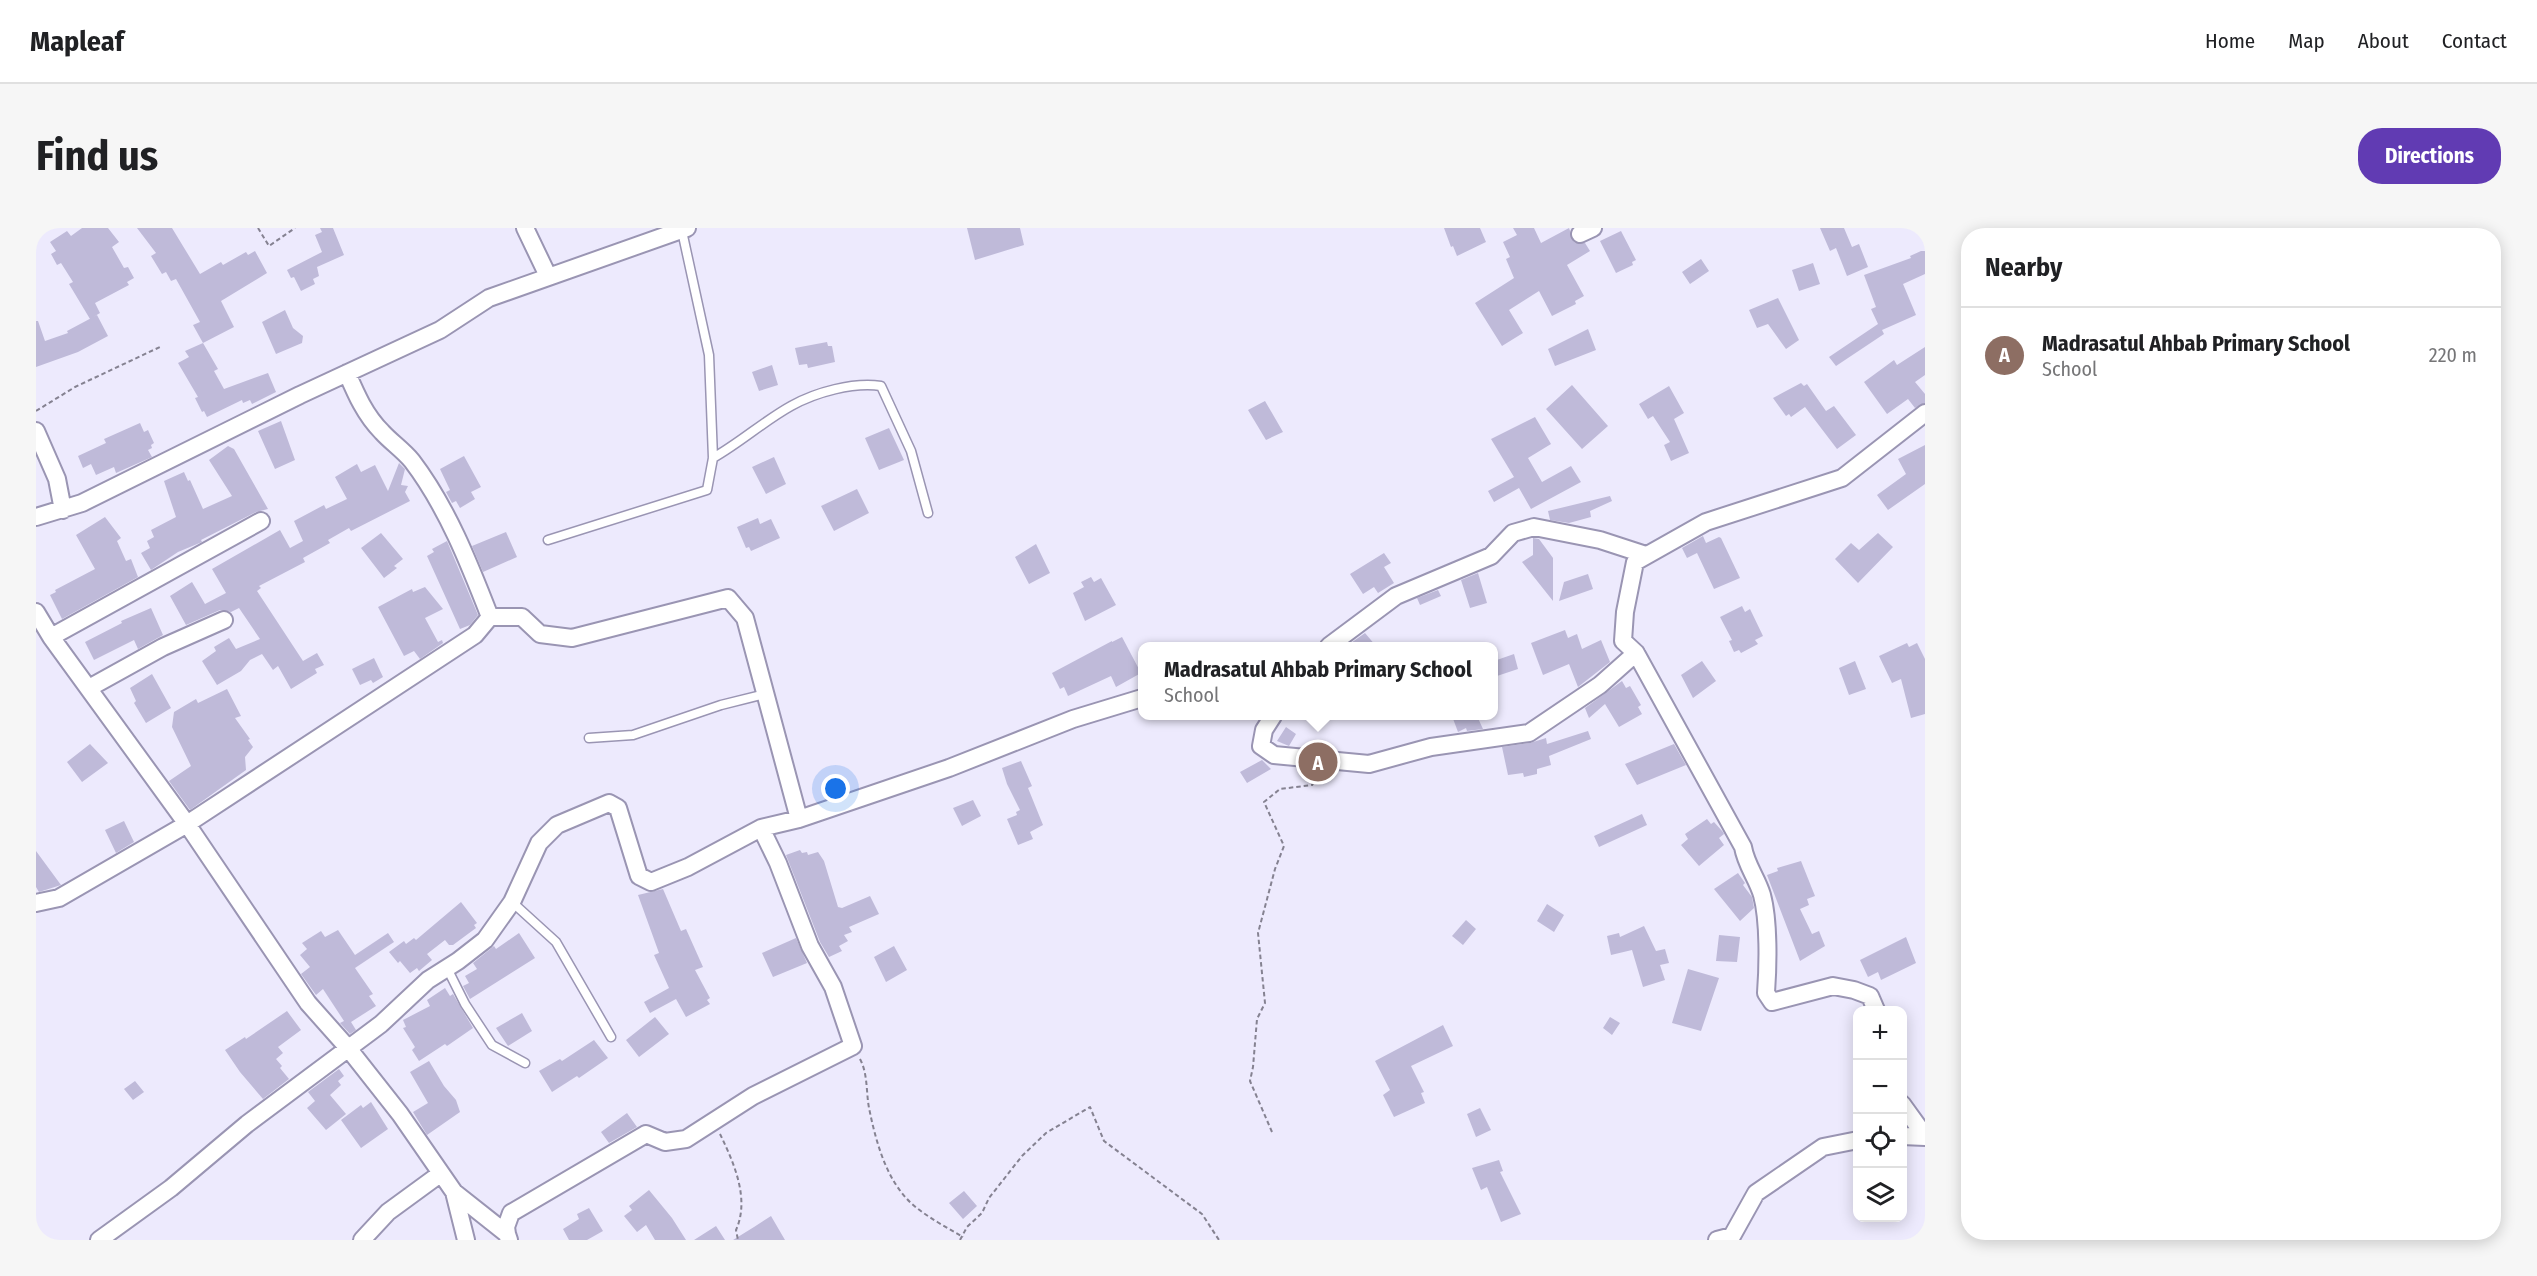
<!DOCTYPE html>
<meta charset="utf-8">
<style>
body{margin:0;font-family:"Fira Sans Condensed",sans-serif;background:#f6f6f6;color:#202124}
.controls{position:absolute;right:18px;bottom:18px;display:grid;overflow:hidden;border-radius:12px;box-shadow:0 3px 15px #0003}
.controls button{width:54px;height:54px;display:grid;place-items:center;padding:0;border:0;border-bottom:2px solid #e0e0e0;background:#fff;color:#202124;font:30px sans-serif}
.you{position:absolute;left:800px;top:561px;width:21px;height:21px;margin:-15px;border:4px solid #fff;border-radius:50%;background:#1a73e8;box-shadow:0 0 0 9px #1a73e833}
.badge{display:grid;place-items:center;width:39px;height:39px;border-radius:50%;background:#613bb3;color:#fff;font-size:20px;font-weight:700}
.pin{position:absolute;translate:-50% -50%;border:3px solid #fff;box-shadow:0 2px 6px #0006}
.popup{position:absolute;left:1102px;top:414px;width:360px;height:78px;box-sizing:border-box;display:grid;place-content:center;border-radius:12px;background:#fff;filter:drop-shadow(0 2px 4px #0005);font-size:20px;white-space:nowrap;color:#757577}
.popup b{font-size:22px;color:#202124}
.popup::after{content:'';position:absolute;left:50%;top:100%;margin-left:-12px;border:12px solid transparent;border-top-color:#fff}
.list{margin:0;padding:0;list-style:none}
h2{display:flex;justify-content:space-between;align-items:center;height:78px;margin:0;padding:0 24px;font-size:26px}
h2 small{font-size:20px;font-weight:400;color:#757577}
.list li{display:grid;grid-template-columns:39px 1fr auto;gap:18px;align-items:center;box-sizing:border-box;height:96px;padding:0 24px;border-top:2px solid #e0e0e0}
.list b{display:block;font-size:22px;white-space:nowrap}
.list p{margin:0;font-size:20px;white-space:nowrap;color:#757577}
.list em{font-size:20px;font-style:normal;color:#757577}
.icon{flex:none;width:33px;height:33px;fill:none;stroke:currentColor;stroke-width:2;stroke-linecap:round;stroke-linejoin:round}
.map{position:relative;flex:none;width:1889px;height:1012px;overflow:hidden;border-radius:24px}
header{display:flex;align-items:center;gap:36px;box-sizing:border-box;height:84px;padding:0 30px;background:#fff;border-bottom:2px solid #e0e0e0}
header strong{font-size:28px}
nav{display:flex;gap:33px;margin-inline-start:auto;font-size:21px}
.intro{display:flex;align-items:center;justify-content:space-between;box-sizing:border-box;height:144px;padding:0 36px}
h1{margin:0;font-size:42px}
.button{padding:15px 27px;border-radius:24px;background:#613bb3;color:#fff;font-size:21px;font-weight:700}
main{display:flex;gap:36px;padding:0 36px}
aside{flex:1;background:#fff;border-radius:24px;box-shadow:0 3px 15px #0003}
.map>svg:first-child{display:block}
.building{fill:#bfbad9}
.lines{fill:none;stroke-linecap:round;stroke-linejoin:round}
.lane-casing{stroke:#9a95b3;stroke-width:11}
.street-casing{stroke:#9a95b3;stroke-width:20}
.path{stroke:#858291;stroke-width:2;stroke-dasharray:4.5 3;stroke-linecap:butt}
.lane{stroke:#fff;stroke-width:8}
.street{stroke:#fff;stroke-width:16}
</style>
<header>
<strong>Mapleaf</strong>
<nav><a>Home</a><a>Map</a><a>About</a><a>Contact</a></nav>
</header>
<div class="intro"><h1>Find us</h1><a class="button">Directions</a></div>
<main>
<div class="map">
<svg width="1889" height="1012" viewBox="0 0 1889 1012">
<rect width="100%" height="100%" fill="#edeafd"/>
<!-- building -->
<path class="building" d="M46,0H72L83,14L76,19L88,40L92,39L98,50L91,54L93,57L59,75L64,85L54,91L33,56L37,54L25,35L21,37L15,26L20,23L14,14L31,3L35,8Z
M101,0H136L164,46L185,34L187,37L210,24L212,27L219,23L231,45L185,73L198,99L167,115L182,141L178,143L188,161L232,145L240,164L216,176L214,172L207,175L206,172L171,189L168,183L166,184L159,170L162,169L142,135L153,129L149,123L167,115L157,97L164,94L140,51L135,53L130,44L126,46L115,28L120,25Z
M284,0H297L308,27L281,39L283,48L277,51L279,56L265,63L258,49L255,50L251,42L286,24L279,7L286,4Z
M931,0H984L988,17L939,32Z
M1408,0H1444L1450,14L1421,28L1417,18L1415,19Z
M1477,0H1498L1505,15L1533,0L1538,14L1549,15L1554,23L1531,37L1548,68L1539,73L1540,76L1516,88L1503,63L1473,82L1487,105L1466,118L1439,75L1478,50L1470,31L1474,29L1467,14L1481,7Z
M1784,0H1808L1816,19L1823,16L1832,39L1811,48L1800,20L1794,23Z
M1585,3L1600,32L1596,34L1597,37L1580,45L1564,13Z
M1885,23H1889V46L1867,56L1880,87L1846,102L1848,106L1800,138L1793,129L1842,96L1835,81L1840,79L1828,47L1875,30L1874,28Z
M1665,31L1673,43L1654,56L1646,44Z
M1777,35L1784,56L1763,63L1756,42Z
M1742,70L1763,112L1750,121L1732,96L1721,100L1713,82Z
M249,82L257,100L267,108L266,115L240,126L226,94Z
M61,87L72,108L42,124L0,139V93H2L9,113L32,105L31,103Z
M1552,101L1560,122L1519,138L1512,121Z
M791,114L792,118H796L799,134L772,140L771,136L763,137L759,120Z
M1889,119V147L1879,154L1889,166V175L1879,180L1872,171L1851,186L1828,154L1858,132L1861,137Z
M736,137L742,157L723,163L716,144Z
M1765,155L1768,158L1771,156L1790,183L1798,178L1820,207L1801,221L1769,179L1755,189L1753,186L1750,188L1737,170Z
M1536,157L1572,198L1546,221L1510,181Z
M1633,158L1648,185L1638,191L1653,225L1635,233L1628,217L1634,214L1617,188L1612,191L1603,176Z
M1229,173L1247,204L1230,212L1212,182Z
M1499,189L1515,216L1492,230L1506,254L1535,238L1545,254L1495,281L1483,260L1458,274L1452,263L1478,249L1455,211Z
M245,193L259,232L239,241L222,203Z
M104,195L108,204L112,202L118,215L115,217L116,220L112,222L116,229L80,245L78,239L60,247L55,236L47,240L42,228L70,215L68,211Z
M853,200L868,232L843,242L829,210Z
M1889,217V256L1852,282L1841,267L1870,246L1862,231Z
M192,218L198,221L232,281L220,284L165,312L166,314L142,324L115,342L105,325L114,320L111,313L118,309L115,302L140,289L128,253L148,244L152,253L154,252L167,281L196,268L173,232Z
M428,228L445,259L435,264L439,271L424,280L420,273L416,275L410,264L414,262L404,241Z
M738,229L750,256L730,266L716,239Z
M363,235L369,241L365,257L372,258L369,264L374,273L315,303L313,300L292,312L294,315L267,330L269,334L223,358L225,360L221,363L267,433L281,425L288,437L279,441L281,445L255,461L242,438L237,442L226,426L214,432L205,443L181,457L166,433L180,423L178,419L193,410L200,421L224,411L203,380L195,384L184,382L150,397L134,368L156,354L169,376L190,365L176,341L244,302L254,320L267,313L258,293L288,277L290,281L311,271L299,249L321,236L325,244L339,237L352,263Z
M821,261L833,285L798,303L785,278Z
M1574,268L1576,273L1554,283L1555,289L1533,295L1514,292L1512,283Z
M69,289L85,310L81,313L90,333L95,331L102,349L26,391L14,367L20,364L19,362L59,341L40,307Z
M722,290L724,296L735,291L744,310L715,323L713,319L710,320L701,299Z
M470,304L481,329L447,344L436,318Z
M345,305L367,331L358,338L361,340L348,350L325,320Z
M1842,305L1857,319L1822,355L1799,331L1815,315L1823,322Z
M1667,308L1670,315L1683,309L1685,310L1704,350L1678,361L1661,325L1651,330L1646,320Z
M1497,310L1503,311L1517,330V373L1486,334L1497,327Z
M411,313L442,387L434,397L424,401L391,328L398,324L396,321Z
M1000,316L1014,345L993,356L979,329Z
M1348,325L1355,335L1348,339L1358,355L1342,365L1338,359L1327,366L1314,346Z
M1442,345L1451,375L1434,380L1425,352Z
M1552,346L1557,361L1523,373L1528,354Z
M1055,349L1058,354L1065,350L1080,377L1049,393L1037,365L1048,359L1045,354Z
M389,359L407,381L389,390L402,414L406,412L407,415L384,431L378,423L368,428L342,379L376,361L377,364Z
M1402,362L1405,368L1384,377L1381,370Z
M1706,378L1709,384L1714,381L1727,408L1719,412L1722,416L1705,425L1703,422L1698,424L1693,413L1696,412L1684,389Z
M115,380L127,407L102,421L98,412L58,432L49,414L86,395L85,393Z
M1529,402L1532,410L1541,406L1546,421L1565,412L1574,434L1542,459L1533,436L1507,447L1495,415Z
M1329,405L1340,418H1318L1315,415Z
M1086,409L1105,445L1080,459L1075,448L1032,468L1028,459L1024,461L1016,445L1076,413V414Z
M1871,415L1873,419L1881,415L1889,431V486L1875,490L1865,451L1856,455L1843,428Z
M1478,426L1482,441L1458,449V433Z
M338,430L347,449L337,455L335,452L324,457L316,441Z
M1666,433L1680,453L1657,470L1645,447Z
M1819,433L1830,461L1813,467L1803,440Z
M116,446L135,480L110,495L98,475L100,473L94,460Z
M1586,453L1590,460L1594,458L1605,477L1602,479L1606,486L1583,499L1569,476L1553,490L1549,480Z
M191,461L205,488L199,490L214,511L212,512L217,519L209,529L210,542L154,582L133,553L155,538L136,499L138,484L160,471L162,475Z
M1416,488H1441L1447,501L1431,503L1430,500L1422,504Z
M1250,499L1260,506L1253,518L1241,513Z
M1552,503L1555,511L1513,528L1515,537L1501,541V546L1488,549L1487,545L1472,547L1466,519L1494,515L1510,510L1511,516Z
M54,516L72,535L46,554L31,534Z
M1638,516L1650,537L1601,557L1589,536Z
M1226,532L1235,541L1211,555L1204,544Z
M985,533L996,558L992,560L1007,597L994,604L997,611L982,617L971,591L981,587L980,584L984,582L971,556L966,540Z
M937,572L945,588L926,598L917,580Z
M1606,586L1611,597L1563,619L1558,608Z
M1671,591L1675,596L1678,594L1687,604L1688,606L1683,610L1688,617L1663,638L1645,617L1652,611L1649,606Z
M88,593L98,614L80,625L69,602Z
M764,622L766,625L771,624L772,627L782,624L788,633L802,679L806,680L834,668L843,686L813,699L816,704L808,707L812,713L803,718L806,723L793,729L784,714L750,627Z
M0,623L25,657L3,664L0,659Z
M1765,633L1779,668L1771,671L1773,677L1764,681L1776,706L1783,703L1789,718L1764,733L1731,647L1742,643L1741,640Z
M1702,645L1709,655L1707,657L1716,669L1718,680L1704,693L1678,661Z
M627,661L645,703L650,701L667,739L659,742L674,770L671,772L674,776L650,789L640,771L614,785L608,774L633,760L618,727L623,725L602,667Z
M425,674L441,695L438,697L440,700L417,717H413L409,712L391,726L396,732L383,743L381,740L374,745L364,733L362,735L353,724L368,713L370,716L378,710L380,712Z
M1511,676L1528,687L1518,704L1501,693Z
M1430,692L1440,701L1427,717L1416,708Z
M1608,698L1620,723L1629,721L1633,735L1624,737L1629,752L1607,759L1596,722L1575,727L1571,708L1583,705L1584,709Z
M302,702L319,727L352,705L358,714L319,740L337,766L333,768L340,778L315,794L320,802L314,806L304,795L308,793L287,761L280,767L265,746L274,739L264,727L271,721L266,715L285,703L289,709Z
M483,705L499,730L434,771L427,758L433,755L429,748L441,741L437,735L458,718L460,721Z
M1683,707L1704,709L1701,734L1680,733Z
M1870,709L1880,735L1845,752L1842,744L1832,749L1824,732Z
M760,710L771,735L737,749L726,725Z
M858,718L871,742L850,754L838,729Z
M1652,741L1683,750L1665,803L1636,795Z
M409,760L414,768L417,766L437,800L411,818L409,816L383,833L376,822L379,819L367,800L370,799L367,792L394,778L391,772Z
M251,783L265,802L242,819L247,825L240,831L246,838L244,840L253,851L227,871L204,844L189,822L209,809L210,811Z
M486,785L496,803L472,818L460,800Z
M619,789L633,806L603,829L590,812Z
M1574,789L1584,795L1576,807L1567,800Z
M1407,797L1417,818L1375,838L1388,864L1385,865L1389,875L1358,889L1347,867L1354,862L1339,833Z
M558,812L572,830L543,850L541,848L516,864L503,843L524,831L526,833Z
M393,833L408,858L420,872L424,884L391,907L377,884L392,875L374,844Z
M303,841L308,848L302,853L305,857L294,867L310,886L290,902L271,880L279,873L272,864Z
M99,853L108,864L97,872L88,861Z
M335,874L352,901L325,920L305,892L325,877L327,880Z
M1444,880L1455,902L1440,909L1431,886Z
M591,885L601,899L573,915L565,904Z
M1463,932L1467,943L1464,944L1485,986L1465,994L1451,959L1445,962L1436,940Z
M613,962L636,990L650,1012H619L610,997L601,1004L588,988L596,982L593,978Z
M928,963L941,978L927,991L913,975Z
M553,980L567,1003L551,1012H533L527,1001L543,991L541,986Z
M735,988L749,1012H697L718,999Z
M680,998L689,1012H658Z"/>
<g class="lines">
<defs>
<path id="lane" d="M677,230C705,214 728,193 755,178C780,164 817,154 845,158L875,223L892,285
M512,312L671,262L677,230L673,127L646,3
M553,510L597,507L685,477L729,466
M476,674L520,714L575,809
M411,740L429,776L456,817L489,835"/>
<path id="street" d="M489,0L512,48
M1544,6L1557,0
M311,145C320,166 329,187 346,204C355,214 367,222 376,233C411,279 433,335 454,389
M0,203L21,251L27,282
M0,289L46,275L264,167L404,102L453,70L651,0
M0,384L15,409L151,596L272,775L312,820L364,886L418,964L471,1006L473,1012
M15,409L225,293
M1293,418L1360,368L1455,328L1477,305L1498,299L1564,312L1610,327
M53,460L127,419L188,392
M1237,488L1228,502L1225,518L1238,527L1333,536L1395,519L1493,505L1564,457L1600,425
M0,675L23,670L151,596L439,407L454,389H486L504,406L536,410L692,370L709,390L763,591
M1840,782L1834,768L1818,762L1797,758L1736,774L1730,765C1732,738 1733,693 1726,667C1721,650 1710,637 1707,619L1600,425L1587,413L1589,384L1599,334L1670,294L1806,250L1889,185
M1866,876L1889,908
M1866,908L1889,909
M418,964L430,1012
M471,1006L470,999L475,985L610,906L629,914L650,911L717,868L817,818L797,759L774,718L742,635L725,600
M63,1012L135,960L211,896L345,796L392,752L422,733L449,712L476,674L503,615L521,597L573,575L582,580L603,648L615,654L652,639L725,600L763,591L913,540L1037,491L1106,470
M326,1012L352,984L404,946
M1681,1012L1696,1008L1720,965L1787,919L1822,912"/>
</defs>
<!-- lane casing -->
<use href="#lane" class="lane-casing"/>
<!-- street casing -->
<use href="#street" class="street-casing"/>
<!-- path -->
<path class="path" d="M222,0L233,18L259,0
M0,183L39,159L126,118
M824,831C832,846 830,864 833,880C840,914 850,952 876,976C891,989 910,999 927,1009
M1236,904L1214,853L1217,839L1221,791L1229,775L1222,705L1239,641L1248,618L1228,574L1244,561L1276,557L1286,546
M684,906C698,935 714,971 700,1002L702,1012
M924,1012L931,999L946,985L953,970L986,928L1010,905L1054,879L1068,913L1166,986L1183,1012"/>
<!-- lane -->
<use href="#lane" class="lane"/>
<!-- street -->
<use href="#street" class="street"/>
</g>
</svg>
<div class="controls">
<button>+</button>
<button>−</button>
<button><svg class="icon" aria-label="locate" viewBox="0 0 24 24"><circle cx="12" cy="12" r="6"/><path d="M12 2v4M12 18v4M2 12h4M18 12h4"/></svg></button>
<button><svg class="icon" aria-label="layers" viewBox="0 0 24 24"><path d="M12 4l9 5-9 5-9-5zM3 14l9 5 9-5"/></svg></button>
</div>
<div class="you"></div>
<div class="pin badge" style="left:1282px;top:534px;background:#8d6e63">A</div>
<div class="popup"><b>Madrasatul Ahbab Primary School</b>School</div>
</div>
<aside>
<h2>Nearby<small></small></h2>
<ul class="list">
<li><span class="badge" style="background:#8d6e63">A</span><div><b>Madrasatul Ahbab Primary School</b><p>School</p></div><em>220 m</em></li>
</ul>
</aside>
</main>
